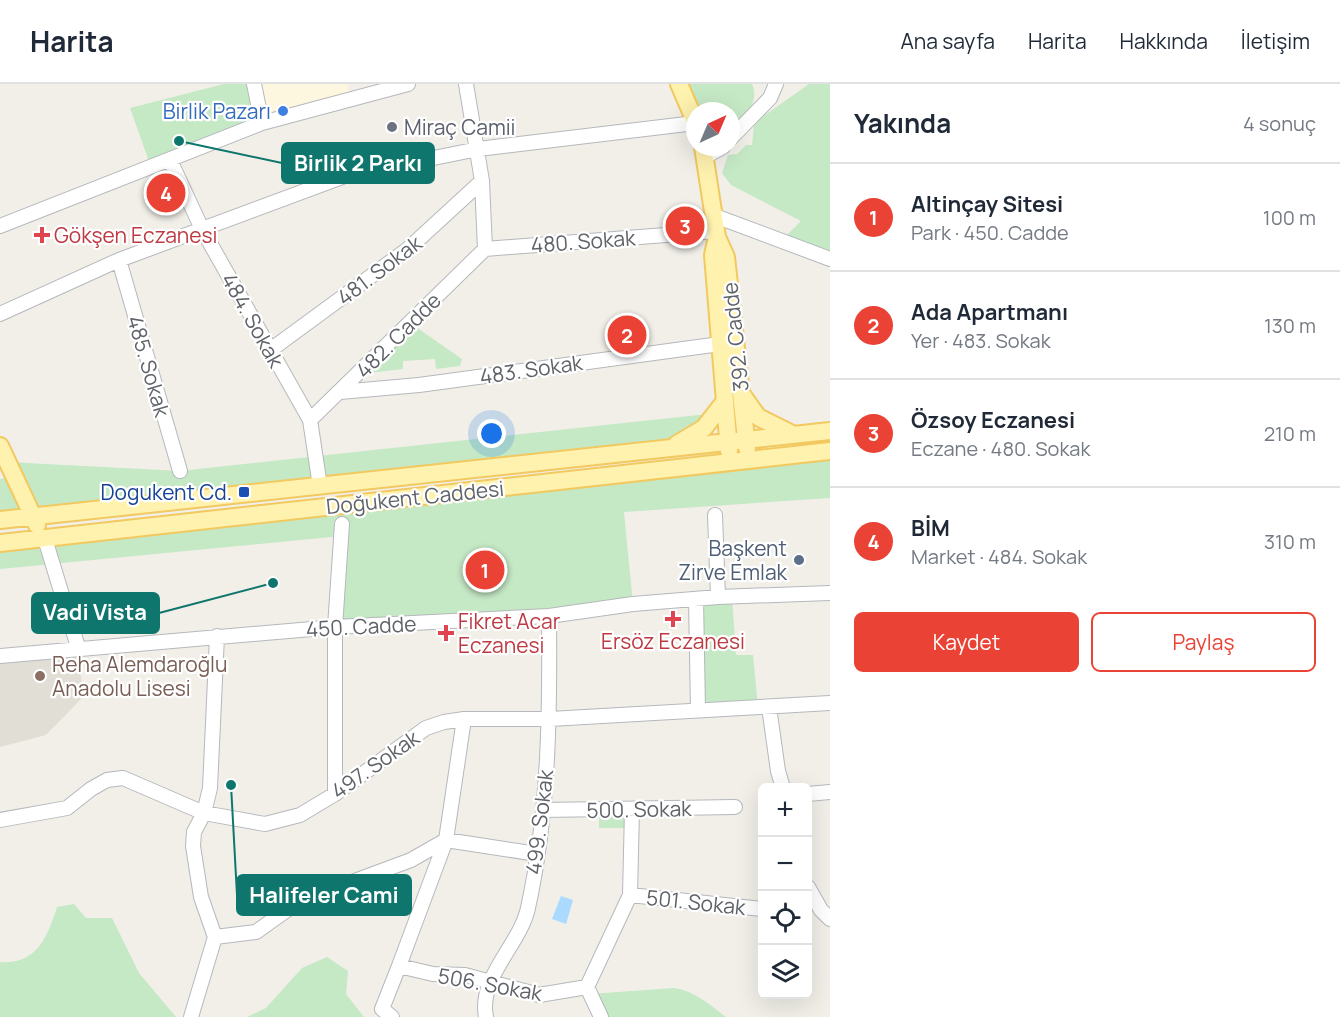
<!DOCTYPE html>
<html lang="tr">
<meta charset="utf-8">
<style>
body{margin:0;font-family:Manrope,sans-serif;background:#f2f2f3;color:#1f2937}
.controls{position:absolute;right:18px;bottom:18px;display:grid;overflow:hidden;border-radius:9px;box-shadow:0 6px 24px #0002}
.controls button{width:54px;height:54px;display:grid;place-items:center;padding:0;border:0;border-bottom:2px solid #e0e1e3;background:#fff;color:#1f2937;font:30px sans-serif}
.compass{position:absolute;left:686px;top:18px;width:54px;height:54px;border-radius:50%;background:#fff;box-shadow:0 6px 24px #0002;rotate:44deg}
.you{position:absolute;left:492px;top:350px;width:21px;height:21px;margin:-15px;border:4px solid #fff;border-radius:50%;background:#1a73e8;box-shadow:0 0 0 9px #1a73e833}
.badge{display:grid;place-items:center;width:39px;height:39px;border-radius:50%;background:#ea4335;color:#fff;font-size:20px;font-weight:700}
.pin{position:absolute;translate:-50% -50%;border:3px solid #fff;box-shadow:0 2px 6px #0006}
.list{margin:0;padding:0;list-style:none}
h2{display:flex;justify-content:space-between;align-items:center;height:78px;margin:0;padding:0 24px;font-size:26px}
h2 small{font-size:20px;font-weight:400;color:#747a83}
.list li{display:grid;grid-template-columns:39px 1fr auto;gap:18px;align-items:center;box-sizing:border-box;height:108px;padding:0 24px;border-top:2px solid #e0e1e3}
.list b{display:block;font-size:22px;white-space:nowrap}
.list p{margin:0;font-size:20px;white-space:nowrap;color:#747a83}
.list em{font-size:20px;font-style:normal;color:#747a83}
.actions{display:flex;gap:12px;padding:18px 24px}
.actions a{flex:1;padding:14px 0;border:2px solid #ea4335;border-radius:9px;text-align:center;font-size:21px;color:#ea4335}
.actions .main{background:#ea4335;color:#fff}
.icon{flex:none;width:33px;height:33px;fill:none;stroke:currentColor;stroke-width:2;stroke-linecap:round;stroke-linejoin:round}
.map{position:relative;flex:none;width:830px;height:933px;overflow:hidden}
header{display:flex;align-items:center;gap:36px;box-sizing:border-box;height:84px;padding:0 30px;background:#fff;border-bottom:2px solid #e0e1e3}
header strong{font-size:28px}
nav{display:flex;gap:33px;margin-inline-start:auto;font-size:21px}
main{display:flex}
aside{flex:1;background:#fff}
.map>svg:first-child{display:block}
.commercial{fill:#fef7e0}
.education{fill:#e1ded6}
.green{fill:#c5e8c5}
.water{fill:#aadaff}
.lines{fill:none;stroke-linecap:round;stroke-linejoin:round}
.minor-casing{stroke:#b5b8bc;stroke-width:16}
.major-casing{stroke:#f2c960;stroke-width:20}
.minor{stroke:#fff;stroke-width:14}
.major{stroke:#fff2af;stroke-width:16}
.shop-dot{fill:#3f7fe0;stroke:#fff;stroke-width:2}
.worship-dot{fill:#6b7280;stroke:#fff;stroke-width:2}
.health-dot{fill:#e0444e;stroke:#fff;stroke-width:2}
.transit-dot{fill:#1a4fb4;stroke:#fff;stroke-width:2}
.service-dot{fill:#5c6f8a;stroke:#fff;stroke-width:2}
.education-dot{fill:#8d6e63;stroke:#fff;stroke-width:2}
.labels{text-anchor:middle;dominant-baseline:central;stroke-width:4.5;stroke-linejoin:round;paint-order:stroke}
.shop-label{font-size:21px;fill:#366cbe;stroke:#fff;text-anchor:end}
.worship-label{font-size:21px;fill:#5b616d;stroke:#fff;text-anchor:start}
.health-label{font-size:21px;fill:#be3a42;stroke:#fff;text-anchor:start}
.street-label{font-size:21px;fill:#5f6368;stroke:#fff}
.transit-label{font-size:21px;fill:#164399;stroke:#fff;text-anchor:end}
.service-label{font-size:21px;fill:#4e5e75;stroke:#fff;text-anchor:end}
.education-label{font-size:21px;fill:#785e54;stroke:#fff;text-anchor:start}
.leader{fill:none;stroke:#0f766e;stroke-width:2}
.callout-dot{fill:#0f766e;stroke:#fff;stroke-width:2}
.callout{fill:#0f766e;stroke:#0f766e;stroke-width:2}
.callout-label{font-size:22px;text-anchor:middle;font-weight:bold;fill:#fff}
</style>
<header>
<strong>Harita</strong>
<nav><a>Ana sayfa</a><a>Harita</a><a>Hakkında</a><a>İletişim</a></nav>
</header>
<main>
<div class="map">
<svg width="830" height="933" viewBox="0 0 830 933">
<rect width="100%" height="100%" fill="#f1efe8"/>
<!-- commercial -->
<path class="commercial" d="M254,0H347L351,14L262,39Z"/>
<!-- education -->
<path class="education" d="M78,563L83,613L46,651L0,663V572Z"/>
<!-- green -->
<path class="green" d="M224,0H254L262,39L151,83L130,24Z
M688,0H752C760,18 746,33 731,43V27H699Z
M809,0H830V175L782,156L801,137L731,101L722,89L728,71L737,70L746,61H752L754,41L758,36Z
M413,241L462,275L460,282L436,285L435,275L403,277V285L360,290Z
M717,329L689,355L0,436V395L13,393L7,378L180,387Z
M830,367V414L624,428L633,520L335,543L342,452L0,485V459Z
M732,512L736,571H753L758,624L698,626L696,515Z
M625,729V744H599V730Z
M74,820L86,834H112L139,889L176,933H0V878C37,881 48,852 57,823Z
M327,873L348,887L346,910L364,933H247L266,924L302,884Z
M674,904C695,907 710,921 726,933H601L590,910Z"/>
<!-- water -->
<path class="water" d="M561,812L573,816L566,840L552,835Z"/>
<g class="lines">
<defs>
<path id="minor" d="M254,0L262,39
M466,0L482,97L485,165
M731,54L770,14L776,0
M706,72L723,63
M170,76L202,145L310,336L320,402
M715,132L830,175
M0,142L262,39L408,0
M485,165L717,147
M119,176L180,387
M0,230L119,176L345,92L478,65L695,39
M269,267L408,165L482,97
M340,308L419,301L720,260
M310,336L485,165
M715,431L718,513
M45,455L78,563
M696,515L698,626
M0,572L335,543L549,532L633,520L718,513L830,509
M769,623L778,687L783,704
M464,635L446,756L399,882L433,890L465,891L539,911L587,903
M335,710V543L342,440
M808,710L830,708
M543,726L735,723
M0,736L67,724L91,705L107,696L123,694L204,729L265,740L300,731L335,710L426,644L444,638L464,635H550L830,619
M808,803L821,826L830,835
M630,811L762,825
M215,853L256,848L298,818L411,776L446,756L537,770
M587,903L630,811L632,726
M587,903L601,933
M191,933L215,853L201,813L193,762L194,748L204,729L210,704L217,552
M392,933L382,925L399,882
M486,933C478,893 520,861 528,824C549,728 550,630 549,532"/>
<path id="major" d="M679,0L695,37
M703,63L717,153L726,173L747,364
M717,153L713,171L729,367
M741,309L758,333L792,350
M677,360L704,344L725,317
M0,362L37,441
M0,436L830,347
M0,459L830,367"/>
</defs>
<!-- minor casing -->
<use href="#minor" class="minor-casing"/>
<!-- major casing -->
<use href="#major" class="major-casing"/>
<!-- minor -->
<use href="#minor" class="minor"/>
<!-- major -->
<use href="#major" class="major"/>
</g>
<!-- markers -->
<circle class="shop-dot" cx="283" cy="27" r="6"/>
<circle class="worship-dot" cx="392" cy="43" r="6"/>
<g class="health-dot">
<path d="M39 142h6v6h6v6h-6v6h-6v-6h-6v-6h6z"/>
<path d="M670 526h6v6h6v6h-6v6h-6v-6h-6v-6h6z"/>
<path d="M443 540h6v6h6v6h-6v6h-6v-6h-6v-6h6z"/>
</g>
<rect class="transit-dot" x="238" y="402" width="12" height="12" rx="3"/>
<circle class="service-dot" cx="799" cy="476" r="6"/>
<circle class="education-dot" cx="40" cy="592" r="6"/>
<g class="labels">
<!-- shop labels -->
<g class="shop-label">
<text x="271" y="27">Birlik Pazarı</text>
</g>
<!-- worship labels -->
<g class="worship-label">
<text x="404" y="43">Miraç Camii</text>
</g>
<!-- health labels -->
<g class="health-label">
<text x="54" y="151">Gökşen Eczanesi</text>
<text x="458" y="537">Fikret Acar<tspan x="458" dy="24">Eczanesi</tspan></text>
<text x="673" y="557" text-anchor="middle">Ersöz Eczanesi</text>
</g>
<!-- street labels -->
<g class="street-label">
<text transform="translate(583 157) rotate(-4)">480. Sokak</text>
<text transform="translate(379 186) rotate(-37)">481. Sokak</text>
<text transform="translate(253 236) rotate(61)">484. Sokak</text>
<text transform="translate(398 251) rotate(-45)">482. Cadde</text>
<text transform="translate(735 253) rotate(-96)">392. Cadde</text>
<text transform="translate(149 282) rotate(74)">485. Sokak</text>
<text transform="translate(531 285) rotate(-8)">483. Sokak</text>
<text transform="translate(415 413) rotate(-6)">Doğukent Caddesi</text>
<text transform="translate(361 542) rotate(-3)">450. Cadde</text>
<text transform="translate(375 680) rotate(-35)">497. Sokak</text>
<text transform="translate(639 725) rotate(-1)">500. Sokak</text>
<text transform="translate(539 738) rotate(-83)">499. Sokak</text>
<text transform="translate(696 818) rotate(6)">501. Sokak</text>
<text transform="translate(490 900) rotate(10)">506. Sokak</text>
</g>
<!-- transit labels -->
<g class="transit-label">
<text x="232" y="408">Dogukent Cd.</text>
</g>
<!-- service labels -->
<g class="service-label">
<text x="787" y="464">Başkent<tspan x="787" dy="24">Zirve Emlak</tspan></text>
</g>
<!-- education labels -->
<g class="education-label">
<text x="52" y="580">Reha Alemdaroğlu<tspan x="52" dy="24">Anadolu Lisesi</tspan></text>
</g>
</g>
<!-- callouts -->
<path class="leader" d="M179 57L282 79M273 499L159 529M231 701L237 811"/>
<g class="callout-dot">
<circle cx="179" cy="57" r="6"/>
<circle cx="273" cy="499" r="6"/>
<circle cx="231" cy="701" r="6"/>
</g>
<g class="callout">
<rect x="282" y="59" width="152" height="40" rx="6"/>
<rect x="32" y="509" width="127" height="40" rx="6"/>
<rect x="237" y="791" width="174" height="40" rx="6"/>
</g>
<g class="callout-label">
<text x="358" y="87">Birlik 2 Parkı</text>
<text x="95" y="536">Vadi Vista</text>
<text x="324" y="819">Halifeler Cami</text>
</g>
</svg>
<div class="controls">
<button>+</button>
<button>−</button>
<button><svg class="icon" aria-label="locate" viewBox="0 0 24 24"><circle cx="12" cy="12" r="6"/><path d="M12 2v4M12 18v4M2 12h4M18 12h4"/></svg></button>
<button><svg class="icon" aria-label="layers" viewBox="0 0 24 24"><path d="M12 4l9 5-9 5-9-5zM3 14l9 5 9-5"/></svg></button>
</div>
<svg class="compass" viewBox="-18 -18 36 36"><path d="M0-13l5 13h-10z" fill="#e53935"/><path d="M0 13l5-13h-10z" fill="#747a83"/></svg>
<div class="you"></div>
<div class="pin badge" style="left:485px;top:486px">1</div>
<div class="pin badge" style="left:627px;top:251px">2</div>
<div class="pin badge" style="left:685px;top:142px">3</div>
<div class="pin badge" style="left:166px;top:109px">4</div>
</div>
<aside>
<h2>Yakında<small>4 sonuç</small></h2>
<ul class="list">
<li><span class="badge">1</span><div><b>Altinçay Sitesi</b><p>Park · 450. Cadde</p></div><em>100 m</em></li>
<li><span class="badge">2</span><div><b>Ada Apartmanı</b><p>Yer · 483. Sokak</p></div><em>130 m</em></li>
<li><span class="badge">3</span><div><b>Özsoy Eczanesi</b><p>Eczane · 480. Sokak</p></div><em>210 m</em></li>
<li><span class="badge">4</span><div><b>BİM</b><p>Market · 484. Sokak</p></div><em>310 m</em></li>
</ul>
<div class="actions"><a class="main">Kaydet</a><a>Paylaş</a></div>
</aside>
</main>
